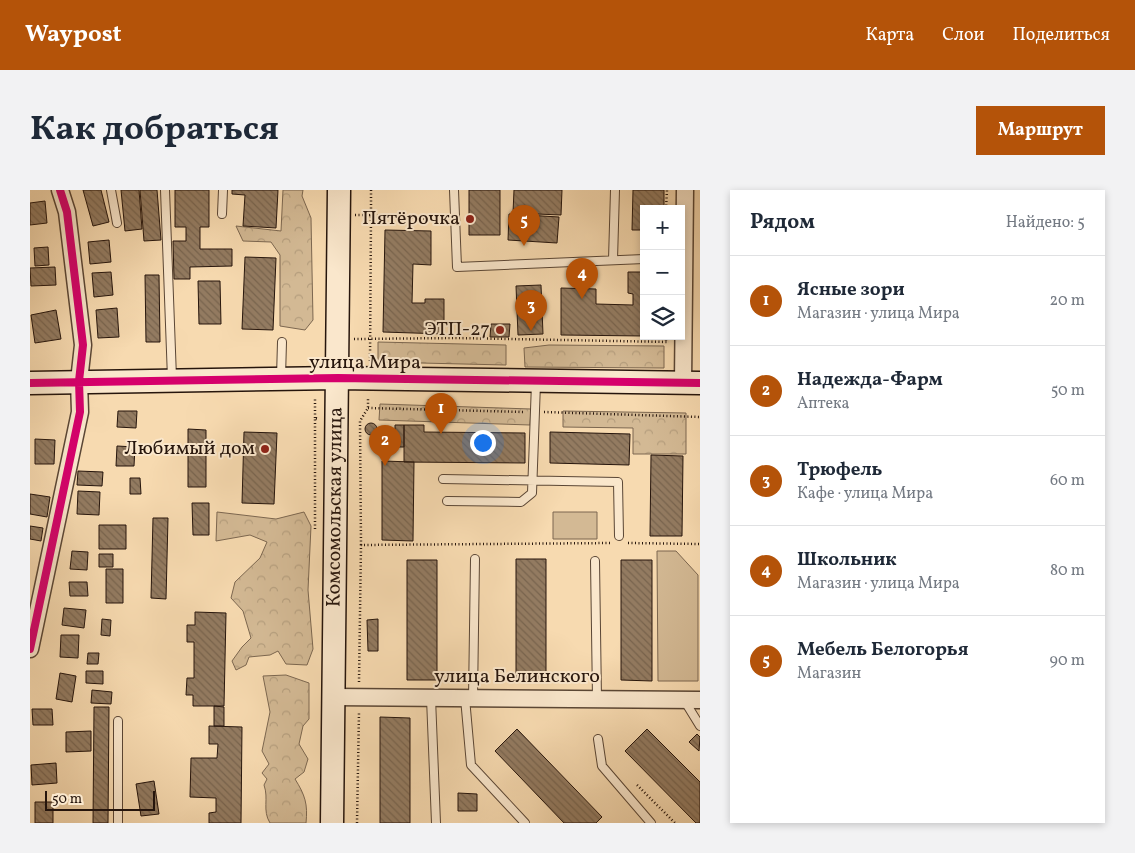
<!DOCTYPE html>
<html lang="ru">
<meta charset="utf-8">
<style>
body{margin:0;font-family:Vollkorn,serif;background:#f2f2f3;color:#1f2937}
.controls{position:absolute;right:15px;top:15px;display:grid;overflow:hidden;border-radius:0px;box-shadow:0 2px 8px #0003}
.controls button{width:45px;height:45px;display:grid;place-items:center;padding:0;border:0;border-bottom:1px solid #e0e1e3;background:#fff;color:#1f2937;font:25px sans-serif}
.scale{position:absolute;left:15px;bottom:12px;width:110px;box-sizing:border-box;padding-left:5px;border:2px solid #26150c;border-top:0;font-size:14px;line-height:18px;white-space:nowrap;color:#26150c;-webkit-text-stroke:4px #fae7cc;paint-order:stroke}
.you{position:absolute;left:452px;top:252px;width:18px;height:18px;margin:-12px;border:4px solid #fff;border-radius:50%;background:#1a73e8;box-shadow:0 0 0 8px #1a73e833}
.badge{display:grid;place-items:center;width:32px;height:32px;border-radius:50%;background:#b45309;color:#fff;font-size:16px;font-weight:700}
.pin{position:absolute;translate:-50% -41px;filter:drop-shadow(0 1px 2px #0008)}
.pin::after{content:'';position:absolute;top:26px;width:18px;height:15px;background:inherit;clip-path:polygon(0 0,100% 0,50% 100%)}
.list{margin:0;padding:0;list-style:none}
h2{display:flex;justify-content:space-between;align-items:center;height:65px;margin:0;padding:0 20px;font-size:21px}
h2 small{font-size:16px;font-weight:400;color:#747a83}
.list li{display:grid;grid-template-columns:32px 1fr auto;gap:15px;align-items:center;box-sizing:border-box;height:90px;padding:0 20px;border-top:1px solid #e0e1e3}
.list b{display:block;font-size:19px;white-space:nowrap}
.list p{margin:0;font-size:16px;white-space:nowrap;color:#747a83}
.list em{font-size:16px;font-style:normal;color:#747a83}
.icon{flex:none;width:28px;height:28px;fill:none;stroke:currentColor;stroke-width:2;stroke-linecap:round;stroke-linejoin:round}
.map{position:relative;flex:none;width:670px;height:633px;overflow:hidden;border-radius:0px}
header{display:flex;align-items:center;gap:30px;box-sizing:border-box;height:70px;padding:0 25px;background:#b45309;color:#fff}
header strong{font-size:24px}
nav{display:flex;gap:28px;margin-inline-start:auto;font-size:18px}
.intro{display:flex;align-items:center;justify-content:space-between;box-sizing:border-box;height:120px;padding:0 30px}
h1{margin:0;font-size:35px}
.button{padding:12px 22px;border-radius:0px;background:#b45309;color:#fff;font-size:18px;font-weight:700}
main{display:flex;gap:30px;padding:0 30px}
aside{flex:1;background:#fff;border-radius:0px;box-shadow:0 2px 8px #0003}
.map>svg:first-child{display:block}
.green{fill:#d3b994;stroke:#7c6750}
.forest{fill:url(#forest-crowns);stroke:#7c6750}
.building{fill:url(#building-back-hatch);stroke:#26150c}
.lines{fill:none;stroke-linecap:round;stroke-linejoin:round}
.lane-casing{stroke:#5a4635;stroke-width:10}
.street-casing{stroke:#5a4635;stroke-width:19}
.secondary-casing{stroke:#26150c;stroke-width:25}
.path{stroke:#26150c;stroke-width:2.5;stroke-dasharray:1 2.5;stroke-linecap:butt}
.lane{stroke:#fae7cc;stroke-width:8}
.street{stroke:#fae7cc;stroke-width:16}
.secondary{stroke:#fae7cc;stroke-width:22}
.cycleway-casing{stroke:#fae7cc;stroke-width:11}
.cycleway{stroke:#d6006c;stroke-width:8}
.poi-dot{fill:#8f2418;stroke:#fae7cc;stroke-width:2}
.labels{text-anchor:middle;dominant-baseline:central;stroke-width:4;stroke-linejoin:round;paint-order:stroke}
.poi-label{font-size:20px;fill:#26150c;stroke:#fae7cc;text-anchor:end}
.street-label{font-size:20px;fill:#26150c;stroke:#fae7cc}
</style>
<header>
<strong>Waypost</strong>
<nav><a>Карта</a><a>Слои</a><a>Поделиться</a></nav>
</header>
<div class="intro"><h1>Как добраться</h1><a class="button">Маршрут</a></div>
<main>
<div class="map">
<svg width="670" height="633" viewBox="0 0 670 633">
<defs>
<pattern id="forest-crowns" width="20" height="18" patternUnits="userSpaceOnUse" patternTransform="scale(1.25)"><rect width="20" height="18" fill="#d3b994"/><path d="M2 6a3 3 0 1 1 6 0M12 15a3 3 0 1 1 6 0" fill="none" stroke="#b59e7e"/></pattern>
<pattern id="building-back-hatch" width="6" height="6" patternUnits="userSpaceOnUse" patternTransform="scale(1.25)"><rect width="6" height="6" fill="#937b61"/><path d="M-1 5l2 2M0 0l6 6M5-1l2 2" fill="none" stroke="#78644e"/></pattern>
</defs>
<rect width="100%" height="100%" fill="#f7dab0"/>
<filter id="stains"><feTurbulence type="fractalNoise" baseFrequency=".004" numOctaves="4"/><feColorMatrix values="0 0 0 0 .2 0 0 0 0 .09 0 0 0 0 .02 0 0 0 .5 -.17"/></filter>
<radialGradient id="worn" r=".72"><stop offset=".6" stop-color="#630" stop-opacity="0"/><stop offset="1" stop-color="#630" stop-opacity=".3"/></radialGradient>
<!-- green -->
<path class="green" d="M523,322H567V349H523Z
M646,361L668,385V491H628L627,361Z"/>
<!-- forest -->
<path class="forest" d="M253,0H273L272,6L281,28L283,130L275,140L250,136V65L241,52L213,51L206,36L251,41Z
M348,152L476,155V175L348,172Z
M519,155L634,156V178L495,177L494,158Z
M350,214L501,219L500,235L349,230Z
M533,221L656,223V264H603V238L533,237Z
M187,322L246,329L274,322L281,336L278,400L283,459L277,475L256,474L248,461L240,465L219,467L216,475L206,480L202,471L212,457L221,448L213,421L201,408L205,392L230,368L237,352L220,345L186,351Z
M256,485L279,493V529L273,536L269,554L278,569L274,582L265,589C275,605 278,614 276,633H240C232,620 239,609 234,595L237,589L232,583L239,574L232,561L240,522L233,486Z"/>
<!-- building -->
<path class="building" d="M53,0H71L79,32L63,36Z
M91,0H109L112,39L95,41Z
M110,0H127L131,50L114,51Z
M145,0H179V37H170V59H202V76L160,77V89H144L143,51H156V37H145Z
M202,0H248L246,38L213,36L215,5L202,4Z
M439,0H470V45H439Z
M484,0H532L531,25L483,23Z
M603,0H634V19H614V40H602Z
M15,11L17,33L0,35V13Z
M479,24L529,27L527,53L478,50Z
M355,40L401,41V75L383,74L382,113H395V109H414V144L353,142Z
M79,50L81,72L60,74L58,52Z
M18,57L19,75L5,76L4,58Z
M215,67L246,68L243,140L212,139Z
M25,77L26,95L1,96L0,78Z
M81,82L83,105L64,107L62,83Z
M598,82H614V146L531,145V98L566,99V114L603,115V104L598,103Z
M115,85H129L130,152H116Z
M168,91H190L191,134H169Z
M511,95L513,144L488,145L486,96Z
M87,118L89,147L68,148L66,120Z
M26,120L31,149L5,153L1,125Z
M461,134H480L479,147H460Z
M88,221H107L106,238L87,237Z
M335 239a6 6 0 1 1 12 0a6 6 0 1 1-12 0Z
M365,235H374V257H365Z
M374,235H394V242L495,243V273L374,272Z
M158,239L176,240V297H158Z
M214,242L247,243L244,314L212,313Z
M520,242L600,244L599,275L520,273Z
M5,249L25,250L24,274H5Z
M87,256L105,257L104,276H86Z
M621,265L653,266L652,346H620Z
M352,271L384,272L383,351L352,350Z
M48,281L73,282L72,296L47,295Z
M100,288H110L111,304H100Z
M48,301L70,302L69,325L47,324Z
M0,304L20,307L17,327L0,324Z
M162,313H179V345H163Z
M123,328H138L136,409L121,408Z
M69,335H96V359H69Z
M0,336L13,338L11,351L0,349Z
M42,361L58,362L57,380L40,379Z
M69,364H83V377H69Z
M486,369H516V491H486Z
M377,370H407V490H377Z
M591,370H622V491L591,490Z
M76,379H93V413H76Z
M39,392H57L58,406H40Z
M34,418L56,420L54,438L32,435Z
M165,422L196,423L194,516H163V505H156L157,488H164V452H157V435H165Z
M72,429L81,430L80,446L71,445Z
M348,429V461H338L337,430Z
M31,445H49L48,468L30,467Z
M58,463H69L68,474H57Z
M56,481H73V494L56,493Z
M30,483L46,486L42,512L26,509Z
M62,500L82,502L81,514L61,513Z
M184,516L194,517V536H184Z
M64,517H79L78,633H63Z
M2,519H22L23,535H3Z
M350,527L380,528V633H350Z
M179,536L212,537L211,633H179V623L186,622V608L160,607L161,568H187L188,554H179Z
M487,539L572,627L566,633H534L465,561Z
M617,539L670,592V633H666L595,561Z
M61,541V561L36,562V542Z
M667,544L670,547L669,561L659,552Z
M26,573L27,593L2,595L1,575Z
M124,591L129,624L111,626L106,594Z
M428,603L447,604V621H428Z
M5,612H23V633H5Z"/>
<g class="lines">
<defs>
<path id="lane" d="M81,0L87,33
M135,0L142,188
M424,0L427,77L614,69
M192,24L193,0
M583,70L585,0
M251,187L252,152
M413,289L588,292L589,346
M417,311L491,312L502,303L506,193
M565,371L567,509
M401,508L406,633
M435,508L441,575L495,633
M443,508L445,369
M654,510L670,536
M568,549L572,576L621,633
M88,633V531"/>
<path id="street" d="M653,193L655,0
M0,459L50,222L49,191L53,155L37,22L30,0
M304,507L670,510"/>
<g id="secondary">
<path d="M0,193L308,188L670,193"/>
<path id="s1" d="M302,633L309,0"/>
</g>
</defs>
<!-- lane casing -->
<use href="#lane" class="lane-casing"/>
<!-- street casing -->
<use href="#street" class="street-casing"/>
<!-- secondary casing -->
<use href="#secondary" class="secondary-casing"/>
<!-- path -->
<path class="path" d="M341,0V25L415,30
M636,19L637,0
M325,25H341L340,171
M636,146V152
M324,149L426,148L639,152
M338,218L494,222
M514,222L670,227
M285,228V207
M285,339V228L289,229
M598,353L670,354
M331,355L330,231L338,218V207
M329,492L331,355L582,353
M607,595L645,633
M327,633L329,522"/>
<!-- lane -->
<use href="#lane" class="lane"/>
<!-- street -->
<use href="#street" class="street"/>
<!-- secondary -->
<use href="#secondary" class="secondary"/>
<defs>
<path id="cycleway" d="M0,193L308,188L670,193
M0,459L50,222L49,191L53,155L37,22L30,0"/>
</defs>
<!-- cycleway casing -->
<use href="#cycleway" class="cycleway-casing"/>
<!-- cycleway -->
<use href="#cycleway" class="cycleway"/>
</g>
<!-- markers -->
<g class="poi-dot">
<circle cx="440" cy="29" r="5"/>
<circle cx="470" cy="140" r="5"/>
<circle cx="235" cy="259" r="5"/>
</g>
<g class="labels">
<!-- poi labels -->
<g class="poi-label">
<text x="430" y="29">Пятёрочка</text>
<text x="460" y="140">ЭТП-27</text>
<text x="225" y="259">Любимый дом</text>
</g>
<!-- street labels -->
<g class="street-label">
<text x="335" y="173">улица Мира</text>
<text stroke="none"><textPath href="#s1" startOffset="316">Комсомольская улица</textPath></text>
<text x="487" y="487">улица Белинского</text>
</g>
</g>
<rect width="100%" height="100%" filter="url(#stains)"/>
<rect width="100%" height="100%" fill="url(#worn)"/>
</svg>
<div class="controls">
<button>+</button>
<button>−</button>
<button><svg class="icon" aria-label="layers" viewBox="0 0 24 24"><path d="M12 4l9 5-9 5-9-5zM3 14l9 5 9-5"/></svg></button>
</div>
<div class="scale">50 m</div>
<div class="you"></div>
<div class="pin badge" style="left:411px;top:244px">1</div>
<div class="pin badge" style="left:355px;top:276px">2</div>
<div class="pin badge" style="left:501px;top:141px">3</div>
<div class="pin badge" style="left:552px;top:109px">4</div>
<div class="pin badge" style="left:494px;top:56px">5</div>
</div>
<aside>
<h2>Рядом<small>Найдено: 5</small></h2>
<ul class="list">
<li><span class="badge">1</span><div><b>Ясные зори</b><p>Магазин · улица Мира</p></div><em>20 m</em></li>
<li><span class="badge">2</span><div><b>Надежда-Фарм</b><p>Аптека</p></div><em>50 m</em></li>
<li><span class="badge">3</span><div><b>Трюфель</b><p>Кафе · улица Мира</p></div><em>60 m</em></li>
<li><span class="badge">4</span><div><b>Школьник</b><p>Магазин · улица Мира</p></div><em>80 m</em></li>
<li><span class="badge">5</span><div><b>Мебель Белогорья</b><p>Магазин</p></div><em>90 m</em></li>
</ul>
</aside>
</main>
